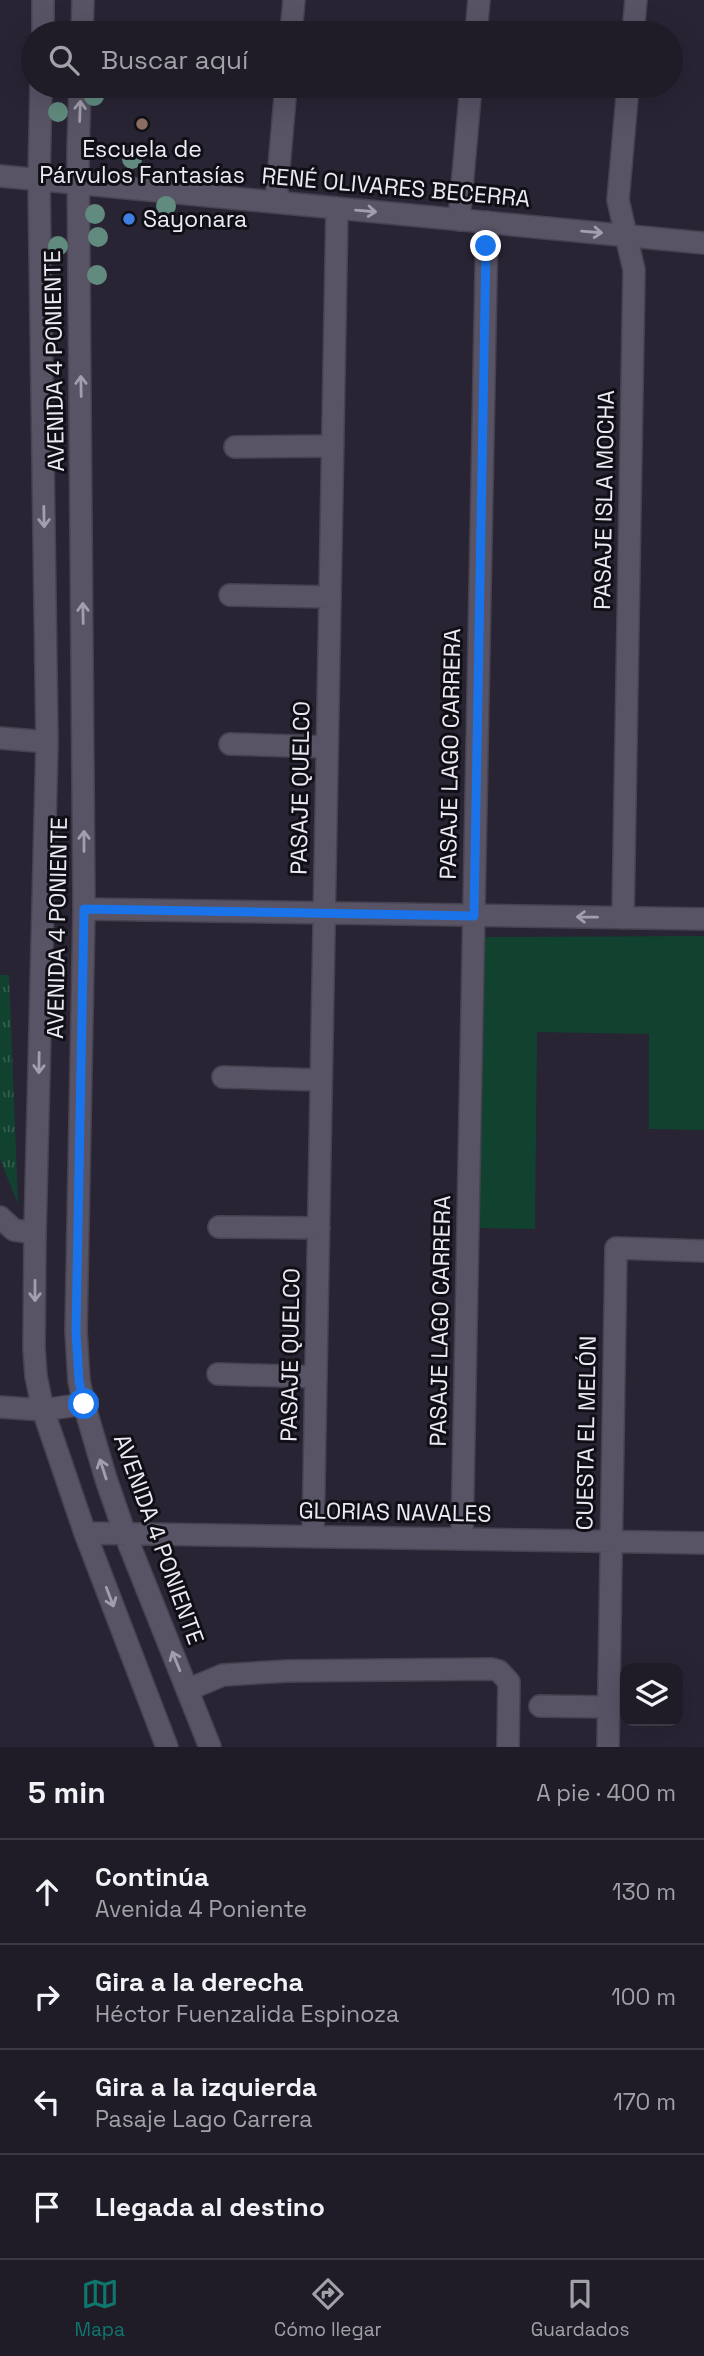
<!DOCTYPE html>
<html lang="es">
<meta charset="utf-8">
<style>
body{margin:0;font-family:"Space Grotesk",sans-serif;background:#2c2833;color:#f1f3f6}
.controls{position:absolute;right:21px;bottom:21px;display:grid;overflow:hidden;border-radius:14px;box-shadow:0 7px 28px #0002}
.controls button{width:63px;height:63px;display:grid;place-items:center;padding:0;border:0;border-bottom:2px solid #3c3944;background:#1f1b27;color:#f1f3f6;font:35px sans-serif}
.stop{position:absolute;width:21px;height:21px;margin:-16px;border:5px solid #1a73e8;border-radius:50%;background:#fff}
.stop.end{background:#1a73e8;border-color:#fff;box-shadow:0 2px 7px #0008}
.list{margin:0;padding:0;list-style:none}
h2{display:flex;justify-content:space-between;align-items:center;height:91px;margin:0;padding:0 28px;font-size:30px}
h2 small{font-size:23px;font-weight:400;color:#a1a1a7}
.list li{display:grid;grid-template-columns:46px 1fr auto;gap:21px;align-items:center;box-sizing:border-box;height:105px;padding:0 28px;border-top:2px solid #3c3944}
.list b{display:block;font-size:26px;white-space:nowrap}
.list p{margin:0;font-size:23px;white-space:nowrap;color:#a1a1a7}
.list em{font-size:23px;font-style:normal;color:#a1a1a7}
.icon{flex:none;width:38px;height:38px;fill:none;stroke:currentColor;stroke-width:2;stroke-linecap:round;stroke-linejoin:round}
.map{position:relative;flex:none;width:704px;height:1747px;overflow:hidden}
.search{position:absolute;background:#1f1b27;box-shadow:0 7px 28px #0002;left:21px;right:21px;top:21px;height:77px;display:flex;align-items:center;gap:18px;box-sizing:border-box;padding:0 24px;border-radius:38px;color:#a1a1a7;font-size:26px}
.sheet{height:511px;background:#1f1b27}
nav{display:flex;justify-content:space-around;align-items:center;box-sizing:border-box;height:98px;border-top:2px solid #3c3944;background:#1f1b27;font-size:19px;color:#a1a1a7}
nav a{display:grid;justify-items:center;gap:4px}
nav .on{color:#0f766e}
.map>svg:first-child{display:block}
.grass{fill:url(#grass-tufts)}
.green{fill:#114230}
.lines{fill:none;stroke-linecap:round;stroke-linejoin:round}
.minor-casing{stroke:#46424f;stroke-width:24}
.minor{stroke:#585365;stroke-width:21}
.tree{fill:#618b7e}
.oneway{stroke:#a29eac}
.route{stroke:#1a73e8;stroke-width:9}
.education-dot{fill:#8d6e63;stroke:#110f16;stroke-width:2.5}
.shop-dot{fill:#3f7fe0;stroke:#110f16;stroke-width:2.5}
.labels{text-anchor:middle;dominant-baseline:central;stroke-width:6;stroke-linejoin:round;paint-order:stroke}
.poi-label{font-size:23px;fill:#ece9f4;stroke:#110f16}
.street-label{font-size:23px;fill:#ece9f4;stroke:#110f16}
</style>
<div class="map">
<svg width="704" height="1747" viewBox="0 0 704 1747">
<defs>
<pattern id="grass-tufts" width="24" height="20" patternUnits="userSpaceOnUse" patternTransform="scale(1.75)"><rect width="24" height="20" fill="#114230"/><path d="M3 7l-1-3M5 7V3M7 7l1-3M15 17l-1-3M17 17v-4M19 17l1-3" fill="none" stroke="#345d4f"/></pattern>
</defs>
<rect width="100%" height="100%" fill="#292434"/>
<!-- grass -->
<path class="grass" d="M0,975H9L18,1204L0,1159Z"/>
<!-- green -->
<path class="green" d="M704,936V1130L649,1129V1034L537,1032L535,1229L476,1228L483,937Z"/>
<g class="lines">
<defs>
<path id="minor" d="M43,33V0
M82,33L83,0
M291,33L294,0
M476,33L479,0
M633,33L636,0
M41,86L39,180L47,742L35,1233L34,1348L36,1376L43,1410L85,1533L167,1747
M80,86L78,152L84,909L76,1331L79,1381L84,1404L106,1479L125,1534L210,1747
M0,176L704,243
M276,202L286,86
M459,220L471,86
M235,447L333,446
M230,595L330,597
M0,738L47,742
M230,744L327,747
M84,909L704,919
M623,918L634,270L618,200L628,86
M223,1077L321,1080
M0,1217L14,1230L35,1233
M219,1227L319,1228
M218,1374L316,1377
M0,1407L43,1410L84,1404
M85,1533L704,1543
M313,1537L337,208
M462,1539L487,222
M187,1690L223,1675L288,1671L492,1669L499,1671L509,1682L508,1747
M540,1706L608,1707
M608,1747L616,1248L704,1251"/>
</defs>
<!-- minor casing -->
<use href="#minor" class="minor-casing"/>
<!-- minor -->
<use href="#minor" class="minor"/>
</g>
<!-- trees -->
<g class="tree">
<circle cx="94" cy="96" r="10"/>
<circle cx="58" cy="112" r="10"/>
<circle cx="132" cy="159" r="10"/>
<circle cx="166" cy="206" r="10"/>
<circle cx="95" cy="214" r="10"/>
<circle cx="98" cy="237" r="10"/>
<circle cx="58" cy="246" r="10"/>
<circle cx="97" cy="275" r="10"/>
</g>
<!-- one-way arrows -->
<defs><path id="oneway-shaft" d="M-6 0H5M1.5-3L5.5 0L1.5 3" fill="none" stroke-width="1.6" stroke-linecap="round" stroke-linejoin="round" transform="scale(1.75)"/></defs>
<g class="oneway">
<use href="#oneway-shaft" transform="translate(80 111) rotate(-88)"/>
<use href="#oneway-shaft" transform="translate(366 211) rotate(5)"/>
<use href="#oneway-shaft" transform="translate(592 232) rotate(5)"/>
<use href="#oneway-shaft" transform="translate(81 386) rotate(-91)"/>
<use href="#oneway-shaft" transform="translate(44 517) rotate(89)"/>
<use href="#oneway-shaft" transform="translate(83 613) rotate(-91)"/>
<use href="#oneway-shaft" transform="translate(84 841) rotate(-90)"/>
<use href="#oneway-shaft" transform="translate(587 917) rotate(-179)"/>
<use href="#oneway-shaft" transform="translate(39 1063) rotate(91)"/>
<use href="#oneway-shaft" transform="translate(35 1291) rotate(90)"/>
<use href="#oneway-shaft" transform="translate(103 1469) rotate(-108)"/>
<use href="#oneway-shaft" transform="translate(110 1597) rotate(69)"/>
<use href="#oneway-shaft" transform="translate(176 1661) rotate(-112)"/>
</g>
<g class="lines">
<!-- route -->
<path class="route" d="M84,1404L79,1381L76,1331L84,909L474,916L486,246"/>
</g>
<!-- markers -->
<circle class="education-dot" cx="142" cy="124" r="7"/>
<circle class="shop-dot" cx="129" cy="219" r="7"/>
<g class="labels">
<!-- poi labels -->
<g class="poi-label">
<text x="142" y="149">Escuela de<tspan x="142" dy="26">Párvulos Fantasías</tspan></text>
<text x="143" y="219" text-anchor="start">Sayonara</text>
</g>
<!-- street labels -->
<g class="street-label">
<text transform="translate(396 187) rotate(5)">RENÉ OLIVARES BECERRA</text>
<text transform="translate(54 361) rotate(-91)">AVENIDA 4 PONIENTE</text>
<text transform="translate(604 500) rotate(-89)">PASAJE ISLA MOCHA</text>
<text transform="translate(450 754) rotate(-89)">PASAJE LAGO CARRERA</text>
<text transform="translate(300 788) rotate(-89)">PASAJE QUELCO</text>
<text transform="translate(57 928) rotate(-89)">AVENIDA 4 PONIENTE</text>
<text transform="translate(440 1321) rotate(-89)">PASAJE LAGO CARRERA</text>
<text transform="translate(290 1355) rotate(-89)">PASAJE QUELCO</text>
<text transform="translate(586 1433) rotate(-89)">CUESTA EL MELÓN</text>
<text transform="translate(395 1512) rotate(1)">GLORIAS NAVALES</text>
<text transform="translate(159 1539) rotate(70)">AVENIDA 4 PONIENTE</text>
</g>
</g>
</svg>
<div class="controls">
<button><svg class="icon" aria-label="layers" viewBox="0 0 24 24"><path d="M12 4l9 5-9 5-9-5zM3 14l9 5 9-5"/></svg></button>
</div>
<div class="stop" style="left:84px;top:1404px"></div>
<div class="stop end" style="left:486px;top:246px"></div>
<div class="search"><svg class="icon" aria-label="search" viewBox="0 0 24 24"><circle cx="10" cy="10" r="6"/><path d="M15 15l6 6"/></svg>Buscar aquí</div>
</div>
<section class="sheet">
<h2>5 min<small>A pie · 400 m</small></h2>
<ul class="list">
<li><svg class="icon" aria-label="ahead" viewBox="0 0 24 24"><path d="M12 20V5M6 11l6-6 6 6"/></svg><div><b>Continúa</b><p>Avenida 4 Poniente</p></div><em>130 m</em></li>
<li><svg class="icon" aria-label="right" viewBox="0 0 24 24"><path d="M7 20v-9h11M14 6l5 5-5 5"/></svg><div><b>Gira a la derecha</b><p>Héctor Fuenzalida Espinoza</p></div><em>100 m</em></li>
<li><svg class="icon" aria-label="left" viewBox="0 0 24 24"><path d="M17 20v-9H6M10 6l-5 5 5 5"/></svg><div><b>Gira a la izquierda</b><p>Pasaje Lago Carrera</p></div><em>170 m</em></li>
<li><svg class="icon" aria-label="arrive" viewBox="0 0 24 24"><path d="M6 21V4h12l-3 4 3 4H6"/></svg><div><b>Llegada al destino</b></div></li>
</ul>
</section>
<nav>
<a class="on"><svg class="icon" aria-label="map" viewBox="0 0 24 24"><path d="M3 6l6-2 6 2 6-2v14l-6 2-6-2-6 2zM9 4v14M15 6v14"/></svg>Mapa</a>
<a><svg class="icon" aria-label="directions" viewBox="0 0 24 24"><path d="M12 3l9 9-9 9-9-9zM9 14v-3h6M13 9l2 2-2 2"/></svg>Cómo llegar</a>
<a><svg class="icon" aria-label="saved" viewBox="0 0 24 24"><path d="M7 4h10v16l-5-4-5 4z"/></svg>Guardados</a>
</nav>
